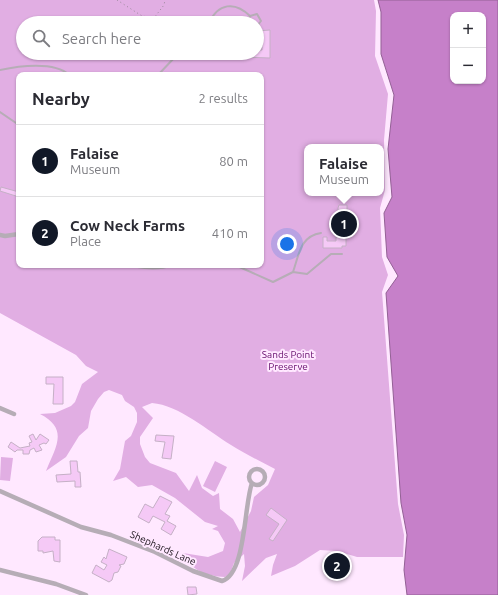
<!DOCTYPE html>
<meta charset="utf-8">
<style>
body{margin:0;font-family:Ubuntu,sans-serif;background:#f2f2f3;color:#2b2b33}
.controls{position:absolute;right:12px;top:12px;display:grid;overflow:hidden;border-radius:8px;box-shadow:0 1px 3px #0004}
.controls button{width:36px;height:36px;display:grid;place-items:center;padding:0;border:0;border-bottom:1px solid #e1e1e2;background:#fff;color:#2b2b33;font:20px sans-serif}
.you{position:absolute;left:287px;top:244px;width:14px;height:14px;margin:-10px;border:3px solid #fff;border-radius:50%;background:#1a73e8;box-shadow:0 0 0 6px #1a73e833}
.badge{display:grid;place-items:center;width:26px;height:26px;border-radius:50%;background:#111827;color:#fff;font-size:13px;font-weight:700}
.pin{position:absolute;translate:-50% -50%;border:2px solid #fff;box-shadow:0 1px 4px #0006}
.popup{position:absolute;left:304px;top:144px;width:80px;height:52px;box-sizing:border-box;display:grid;place-content:center;border-radius:8px;background:#fff;filter:drop-shadow(0 1px 3px #0005);font-size:13px;white-space:nowrap;color:#7c7c81}
.popup b{font-size:15px;color:#2b2b33}
.popup::after{content:'';position:absolute;left:50%;top:100%;margin-left:-8px;border:8px solid transparent;border-top-color:#fff}
.list{margin:0;padding:0;list-style:none}
h2{display:flex;justify-content:space-between;align-items:center;height:52px;margin:0;padding:0 16px;font-size:17px}
h2 small{font-size:13px;font-weight:400;color:#7c7c81}
.list li{display:grid;grid-template-columns:26px 1fr auto;gap:12px;align-items:center;box-sizing:border-box;height:72px;padding:0 16px;border-top:1px solid #e1e1e2}
.list b{display:block;font-size:15px;white-space:nowrap}
.list p{margin:0;font-size:13px;white-space:nowrap;color:#7c7c81}
.list em{font-size:13px;font-style:normal;color:#7c7c81}
.icon{flex:none;width:22px;height:22px;fill:none;stroke:currentColor;stroke-width:2;stroke-linecap:round;stroke-linejoin:round}
.map{position:relative;flex:none;width:498px;height:595px;overflow:hidden}
.search{position:absolute;background:#fff;box-shadow:0 1px 3px #0004;left:16px;top:16px;width:248px;height:44px;display:flex;align-items:center;gap:10px;box-sizing:border-box;padding:0 14px;border-radius:22px;color:#7c7c81;font-size:15px}
.panel{position:absolute;background:#fff;box-shadow:0 1px 3px #0004;left:16px;top:72px;width:248px;height:196px;border-radius:8px}
.map>svg:first-child{display:block}
.green{fill:#e1aee3;fill-rule:evenodd}
.water{fill:#c680c9;stroke:#936095;fill-rule:evenodd}
.building{fill:#f5c9f6;stroke:#c5b0c6}
.lines{fill:none;stroke-linecap:round;stroke-linejoin:round}
.path{stroke:#989;stroke-width:1;stroke-dasharray:1 3;stroke-linecap:butt}
.lane{stroke:#b6adb6;stroke-width:2}
.street{stroke:#b6adb6;stroke-width:4.5}
.labels{text-anchor:middle;dominant-baseline:central;stroke-width:4;stroke-linejoin:round;paint-order:stroke}
.park-label{font-size:10px;fill:#650c6b;stroke:#ffe8ff}
.street-label{font-size:10px;fill:#1d151d;stroke:#ffe8ff}
</style>
<div class="map">
<svg width="498" height="595" viewBox="0 0 498 595">
<rect width="100%" height="100%" fill="#ffe8ff"/>
<!-- green -->
<path class="green" d="M0,0H374L376,11L375,56L388,94L384,140L385,190L380,208L382,257L388,275L382,292L398,504L404,535L403,557H357L337,551L320,550L295,566L271,576L273,565L277,554L266,558L242,581L245,566L244,554L234,563L230,574L225,577C207,576 191,571 183,553L208,557L223,551L225,543L218,531L212,529L218,526L205,522L175,498L152,485L138,487L126,477L113,481L120,469L125,441L131,436L137,422V413L134,407L125,401L122,395L109,390L104,392L98,399L91,411L88,428L79,436L66,457L46,471C56,446 69,429 40,414L55,413L71,406L75,402L82,384L98,372L86,366L76,355L0,313ZM23,23H257V53H23ZM19,75H261V265H19ZM307,147H381V193H307ZM152,403C179,405 208,431 231,445C245,454 260,461 275,469L268,485L254,497L251,511L240,532L233,519L220,509L219,493L213,496L202,488L197,475L189,491L176,473L150,463L145,457L140,444V437L153,418L142,407Z
M1,457L13,458L10,481L0,480Z
M215,461L227,467L215,492L203,486Z"/>
<!-- water -->
<path class="water" d="M378,0H498V595H407L404,570L407,535L401,503L386,293L398,276L387,257L384,213L392,197L388,149L394,95L381,54V12ZM453,15H483V81H453Z"/>
<!-- building -->
<path class="building" d="M270,30V58L241,57V53H257V50H262V38H257V31Z
M1,187L19,192V197L0,191Z
M339,205H347V216H350L351,237H346V246H342V248H323V237H327V241H336V237L339,236L338,208Z
M46,377H63V404H53L54,384H46Z
M33,434L36,440L40,434L49,440L46,444L44,443L39,445L42,450L36,452L34,448L30,450L29,454H23V450H17L15,452L8,447L11,442L20,448L30,446L29,443L32,442L29,436Z
M156,435L174,436L171,459L162,458L165,442L155,441Z
M70,461H77L78,472H80L81,487H75V481L57,482L56,475L71,474Z
M160,496L172,502L165,514L170,516L167,521L176,526L171,535L161,529L165,522L153,516L149,523L138,517L145,504L153,508Z
M271,508L287,520L273,541L269,539L279,524L266,515Z
M42,537H55V540H60V562L54,561L53,551L43,553V551H38V541Z
M109,549L127,557L124,564L119,565L121,566L118,572L114,573L112,580L109,582L92,573L96,565L104,570L107,565L101,562L104,557L106,559Z
M332,553L347,564L339,573L343,575L339,580L331,574L332,572L328,570L331,565L326,562Z
M187,587H196L197,594L188,595Z"/>
<g class="lines">
<!-- path -->
<path class="path" d="M117,0L142,16L154,18L164,5L165,0"/>
<!-- lane -->
<path class="lane" d="M209,23C218,3 235,1 250,16
M249,23L250,16L257,14L261,21L257,26
M0,70C18,66 55,61 69,75
M158,75L175,57L183,53
M0,112L19,125
M125,265C141,268 157,271 173,265
M235,265L273,282L293,272C299,255 300,236 321,233
M293,272L307,274L331,254H342"/>
<!-- street -->
<path class="street" d="M0,235L5,236L19,234
M0,408L14,414
M249 477a8 8 0 1 1 16 0a8 8 0 1 1-16 0Z
M0,491L81,527L111,535L155,552L193,571L222,581C246,574 244,504 252,483
M0,570L56,584L86,595"/>
</g>
<g class="labels">
<!-- park labels -->
<g class="park-label">
<text x="288" y="354">Sands Point<tspan x="288" dy="12">Preserve</tspan></text>
</g>
<!-- street labels -->
<g class="street-label">
<text transform="translate(163 548) rotate(24)">Shephards Lane</text>
</g>
</g>
</svg>
<div class="controls">
<button>+</button>
<button>−</button>
</div>
<div class="you"></div>
<div class="pin badge" style="left:344px;top:224px">1</div>
<div class="popup"><b>Falaise</b>Museum</div>
<div class="pin badge" style="left:337px;top:566px">2</div>
<div class="search"><svg class="icon" aria-label="search" viewBox="0 0 24 24"><circle cx="10" cy="10" r="6"/><path d="M15 15l6 6"/></svg>Search here</div>
<section class="panel">
<h2>Nearby<small>2 results</small></h2>
<ul class="list">
<li><span class="badge">1</span><div><b>Falaise</b><p>Museum</p></div><em>80 m</em></li>
<li><span class="badge">2</span><div><b>Cow Neck Farms</b><p>Place</p></div><em>410 m</em></li>
</ul>
</section>
</div>
